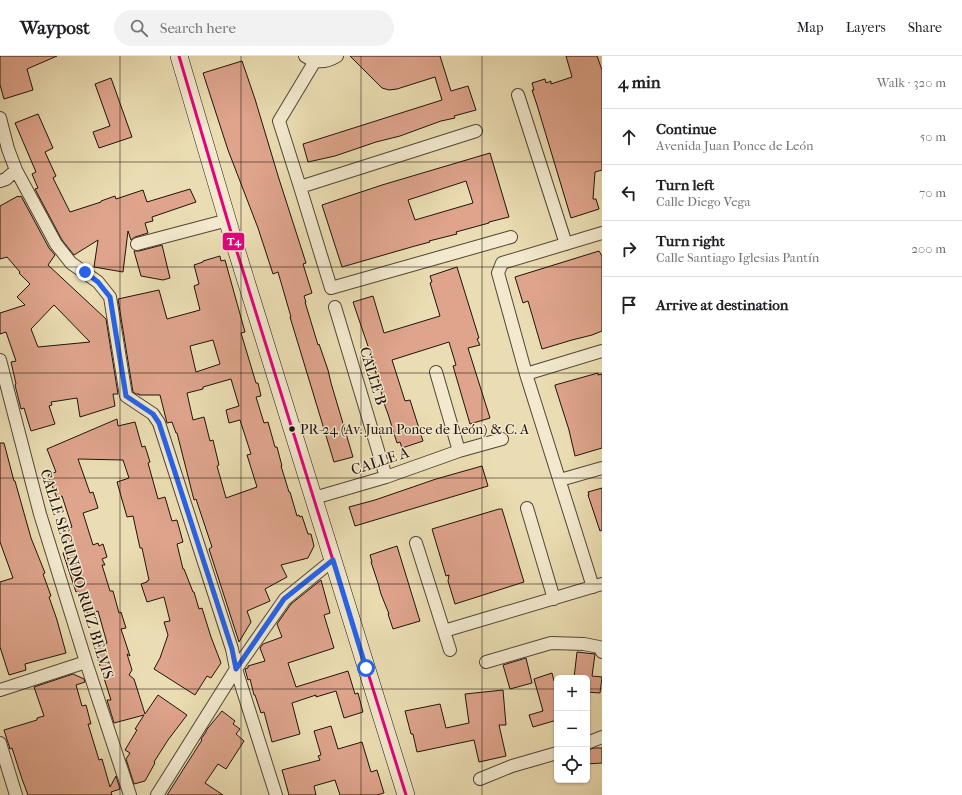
<!DOCTYPE html>
<meta charset="utf-8">
<style>
body{margin:0;font-family:"IM FELL French Canon",serif;background:#f2f2f2;color:#202124}
.controls{position:absolute;right:12px;bottom:12px;display:grid;overflow:hidden;border-radius:6px;box-shadow:0 1px 3px #0004}
.controls button{width:36px;height:36px;display:grid;place-items:center;padding:0;border:0;border-bottom:1px solid #e0e0e0;background:#fff;color:#202124;font:20px sans-serif}
.stop{position:absolute;width:12px;height:12px;margin:-9px;border:3px solid #2563eb;border-radius:50%;background:#fff}
.stop.end{background:#2563eb;border-color:#fff;box-shadow:0 1px 4px #0008}
.list{margin:0;padding:0;list-style:none}
h2{display:flex;justify-content:space-between;align-items:center;height:52px;margin:0;padding:0 16px;font-size:17px}
h2 small{font-size:13px;font-weight:400;color:#757577}
.list li{display:grid;grid-template-columns:26px 1fr auto;gap:12px;align-items:center;box-sizing:border-box;height:56px;padding:0 16px;border-top:1px solid #e0e0e0}
.list b{display:block;font-size:15px;white-space:nowrap}
.list p{margin:0;font-size:13px;white-space:nowrap;color:#757577}
.list em{font-size:13px;font-style:normal;color:#757577}
.icon{flex:none;width:22px;height:22px;fill:none;stroke:currentColor;stroke-width:2;stroke-linecap:round;stroke-linejoin:round}
.map{position:relative;flex:none;width:602px;height:739px;overflow:hidden}
header{display:flex;align-items:center;gap:24px;box-sizing:border-box;height:56px;padding:0 20px;background:#fff;border-bottom:1px solid #e0e0e0}
header strong{font-size:19px}
nav{display:flex;gap:22px;margin-inline-start:auto;font-size:14px}
.search{width:280px;height:36px;background:#f2f2f2;display:flex;align-items:center;gap:10px;box-sizing:border-box;padding:0 14px;border-radius:22px;color:#757577;font-size:15px}
main{display:flex}
aside{flex:1;background:#fff}
.map>svg:first-child{display:block}
.building{fill:#dea48c;stroke:#1f130b;fill-rule:evenodd}
.lines{fill:none;stroke-linecap:round;stroke-linejoin:round}
.minor-casing{stroke:#524635;stroke-width:14}
.secondary-casing{stroke:#1f130b;stroke-width:18}
.minor{stroke:#f2e9ce;stroke-width:12}
.secondary{stroke:#f2e9ce;stroke-width:17}
.bus-1-casing{stroke:#f2e9ce;stroke-width:6}
.bus-1{stroke:#e5007d;stroke-width:3}
.route{stroke:#2563eb;stroke-width:5}
.grid{fill:none;stroke:#1f130b;stroke-width:1;stroke-opacity:0.55}
.bus-dot{fill:#1f130b;stroke:#f2e9ce;stroke-width:1.5}
.labels{text-anchor:middle;dominant-baseline:central;stroke-width:3;stroke-linejoin:round;paint-order:stroke}
.bus-label{font-size:14px;fill:#1f130b;stroke:#f2e9ce;text-anchor:start}
.street-label{font-size:15px;fill:#1f130b;stroke:#f2e9ce}
.line-badge{stroke:#f2e9ce;stroke-width:1.5}
.badge-label{font-size:11px;text-anchor:middle;font-weight:bold;fill:#fff}
</style>
<header>
<strong>Waypost</strong>
<div class="search"><svg class="icon" aria-label="search" viewBox="0 0 24 24"><circle cx="10" cy="10" r="6"/><path d="M15 15l6 6"/></svg>Search here</div>
<nav><a>Map</a><a>Layers</a><a>Share</a></nav>
</header>
<main>
<div class="map">
<svg width="602" height="739" viewBox="0 0 602 739">
<rect width="100%" height="100%" fill="#ebddb3"/>
<filter id="stains"><feTurbulence type="fractalNoise" baseFrequency=".005" numOctaves="4"/><feColorMatrix values="0 0 0 0 .2 0 0 0 0 .09 0 0 0 0 .02 0 0 0 .5 -.17"/></filter>
<radialGradient id="worn" r=".72"><stop offset=".6" stop-color="#630" stop-opacity="0"/><stop offset="1" stop-color="#630" stop-opacity=".3"/></radialGradient>
<!-- building -->
<path class="building" d="M0,0H57L27,13L33,34L4,43L0,29Z
M350,0H440L451,35L468,30L476,54L454,60L455,62L441,65L400,80L376,86L335,100L308,106L303,88L442,44L435,21L397,33L389,34L382,32Z
M566,0H597L602,14V114L595,116L593,143H596L599,153L571,162L537,49L532,34H534L532,27L545,23L546,27L551,25V28L572,21Z
M242,5L255,43L279,123L306,207L303,208L312,237L304,240L306,246H305L318,289L319,288L328,314L331,327L353,401L334,406L290,261H291L278,216L273,218L258,172L228,94L203,17Z
M111,22L132,81L99,92L93,76L110,70L95,28Z
M38,58L53,92L45,96L56,120L53,122L70,156L101,146V145L115,140L116,143L143,134L147,146L190,133L196,146L152,161L153,165L145,167L148,177L135,181L131,184L128,175L123,216L94,211L98,184L74,199L62,184L35,133L38,132L32,118L36,116L15,67Z
M490,97L509,161L489,166V167L456,176L457,178L429,185L430,186L415,190L342,211L322,149L382,129ZM466,125L473,147L415,164L408,144Z
M18,140L19,141L21,140L49,192L55,199L48,209L106,263L118,338H113L115,350L80,361L77,342L51,346L52,349L49,350L55,368L31,375L24,352L21,353L15,329L16,328L11,306L16,305L6,276L0,278V257L25,249L17,241L30,228L19,217L20,216L7,201L0,203V150ZM54,249L90,286L38,291L31,273Z
M162,189L170,222L163,224L141,220L134,195H139Z
M599,195L602,200V275L592,279L572,284L542,293L528,245L523,247L515,221Z
M220,200L221,205L225,204L245,276L241,277L256,327H258L261,340L256,341L264,367L268,366L275,391H277L282,410H281L289,436H290L297,460L299,459L300,461L302,460L308,478H311L314,490L308,502L281,509L287,521L265,533L270,545L247,555L251,566L239,586L209,493L212,491L196,443L194,444L177,377H176L172,366L167,367L160,339H139V338H136L133,336L118,243L159,234L167,263L200,254L194,230L199,228L194,209L203,206V205ZM213,284L220,308L196,316L190,290ZM231,323L239,350L226,354L229,367L240,364L251,398L247,399L257,431L226,442L217,410L219,409L213,384L210,385L204,361L193,364L187,337L203,333V331Z
M457,211L479,282L477,283L480,289L468,292L490,362L470,368L453,310L456,309L449,286L392,304L405,345L410,344L423,385L402,392L400,386L397,387L388,358L385,350L371,299L353,246L373,240L384,277L440,260L430,227L432,226L430,220Z
M598,317V319L602,318V392L575,400L569,374L555,330V329Z
M117,363L118,370L135,366L142,391L145,390L150,406L148,407L158,443L165,441L172,465L177,464L183,486L177,488L183,513H184L193,536H194L199,553L202,552L211,581L221,607L211,622L207,620L195,639L154,613L160,602L168,579L164,566L170,565L164,541L147,546L141,528L147,526V525L149,524L142,492H140L133,460L127,461L117,426L129,422L123,404L78,403L90,437L93,436L98,452L83,457L93,489L98,487L99,490L103,488L107,501L102,503L105,509H102L110,535H113L119,557L121,556L126,572L121,573L130,600L127,598L132,614L129,619L134,623L145,658L158,639L187,659L168,684L154,706L155,707L145,725L134,728L126,703L130,697L125,694L137,674L135,673L144,659L114,667L107,644H111L94,591L107,587L98,555L88,558V557H85L79,536H76L63,497L67,496L60,474L72,471L62,440L57,442L48,419L56,416L47,393Z
M0,387H4L14,425H15L31,482L45,517L43,518L51,540L49,541L57,564L66,597L25,608L26,614L9,619L0,591V526L13,522L0,486Z
M482,410L488,430L355,470L349,451L375,444L436,423Z
M602,432V474L600,475L588,439H589L588,436Z
M499,453H502L524,526L455,548L448,525L449,519L446,520L432,473Z
M397,490L420,565L393,573L388,558H389L381,538L379,531V530L371,506H372L370,499Z
M321,524L330,557L324,559L334,592L288,607L296,631L348,615L355,638L358,637L363,656L344,662L336,635L316,641V639L292,647L300,678L272,686L264,656L261,657L255,639H254L250,623L248,624L245,613L248,612V610L265,605L260,592L263,588L282,581L277,568L291,548Z
M577,596L595,598L592,620L602,621L600,637L587,636V622H574Z
M526,602L532,627L510,633L503,609Z
M552,617L554,625H557V664L533,671L529,659L543,655L534,623Z
M73,618L84,623L85,626L76,629L82,650L86,649L91,668H88L99,704L102,703L110,731L116,720L120,733L111,736L112,739H28L22,723L12,692L10,693L4,674L37,664V662L44,660L34,631Z
M503,634L506,669H499L506,700L479,706L474,684L417,696L413,678H411L405,655L440,648L446,672L469,667L465,638Z
M222,655L235,665L233,668L240,673L236,678L244,685L226,713L218,708L205,727L223,739H167L202,684L201,683L206,676V675L208,672Z
M331,670L338,693L362,686L371,716L377,714L384,737L377,739H340L335,724L314,730L316,739H289L282,714L320,704L318,700L321,699L314,675Z
M594,692H602V707L587,708V694Z"/>
<g class="lines">
<defs>
<path id="minor" d="M305,0C316,8 327,6 337,0
M315,5L279,65L300,131L331,232L511,181
M518,39L566,188
M0,62L8,93L16,114L56,188L71,207L98,226L110,241L126,340L153,358L159,367L232,593L236,613L276,739
M0,125L6,123L16,114
M300,131L476,75
M137,188L228,164
M335,251L386,421
M0,304L40,458L86,606L130,739
M436,316L459,395
M526,318L602,295
M560,424L602,412
M314,442L386,421L459,395L502,383
M527,452L554,543
M416,487L450,594
M593,531L526,318L498,217L502,207L602,177
M444,575L602,528
M486,606L551,587L584,588L599,591L602,596
M0,634L86,606
M0,687L16,739
M587,687L602,681
M480,723L512,710L557,697
M157,739L236,613L285,543L333,504"/>
<path id="secondary" d="M179,0L233,183L406,739"/>
</defs>
<!-- minor casing -->
<use href="#minor" class="minor-casing"/>
<!-- secondary casing -->
<use href="#secondary" class="secondary-casing"/>
<!-- minor -->
<use href="#minor" class="minor"/>
<!-- secondary -->
<use href="#secondary" class="secondary"/>
<defs>
<path id="bus-1" d="M179,0L233,183L406,739"/>
</defs>
<!-- bus-1 casing -->
<use href="#bus-1" class="bus-1-casing"/>
<!-- bus-1 -->
<use href="#bus-1" class="bus-1"/>
</g>
<g class="lines">
<!-- route -->
<path class="route" d="M85,216L98,226L110,241L126,340L153,358L159,367L232,593L236,613L284,543L333,504L366,612"/>
</g>
<!-- grid -->
<path class="grid" d="M120,0V739M241,0V739M361,0V739M482,0V739M0,106H602M0,211H602M0,317H602M0,422H602M0,528H602M0,633H557M587,633H602"/>
<!-- markers -->
<circle class="bus-dot" cx="292" cy="373" r="3.5"/>
<g class="labels">
<!-- bus labels -->
<g class="bus-label">
<text x="300" y="373">PR-24 (Av. Juan Ponce de León) &amp; C. A</text>
</g>
<!-- street labels -->
<g class="street-label">
<text transform="translate(373 320) rotate(73)">CALLE B</text>
<text transform="translate(380 405) rotate(-18)">CALLE A</text>
<text transform="translate(77 518) rotate(73)">CALLE SEGUNDO RUIZ BELVIS</text>
</g>
</g>
<rect class="line-badge" x="222" y="176" width="23" height="19" rx="4" fill="#e5007d"/>
<g class="badge-label">
<text x="234" y="189">T4</text>
</g>
<rect width="100%" height="100%" filter="url(#stains)"/>
<rect width="100%" height="100%" fill="url(#worn)"/>
</svg>
<div class="controls">
<button>+</button>
<button>−</button>
<button><svg class="icon" aria-label="locate" viewBox="0 0 24 24"><circle cx="12" cy="12" r="6"/><path d="M12 2v4M12 18v4M2 12h4M18 12h4"/></svg></button>
</div>
<div class="stop" style="left:366px;top:612px"></div>
<div class="stop end" style="left:85px;top:216px"></div>
</div>
<aside>
<h2>4 min<small>Walk · 320 m</small></h2>
<ul class="list">
<li><svg class="icon" aria-label="ahead" viewBox="0 0 24 24"><path d="M12 20V5M6 11l6-6 6 6"/></svg><div><b>Continue</b><p>Avenida Juan Ponce de León</p></div><em>50 m</em></li>
<li><svg class="icon" aria-label="left" viewBox="0 0 24 24"><path d="M17 20v-9H6M10 6l-5 5 5 5"/></svg><div><b>Turn left</b><p>Calle Diego Vega</p></div><em>70 m</em></li>
<li><svg class="icon" aria-label="right" viewBox="0 0 24 24"><path d="M7 20v-9h11M14 6l5 5-5 5"/></svg><div><b>Turn right</b><p>Calle Santiago Iglesias Pantín</p></div><em>200 m</em></li>
<li><svg class="icon" aria-label="arrive" viewBox="0 0 24 24"><path d="M6 21V4h12l-3 4 3 4H6"/></svg><div><b>Arrive at destination</b></div></li>
</ul>
</aside>
</main>
